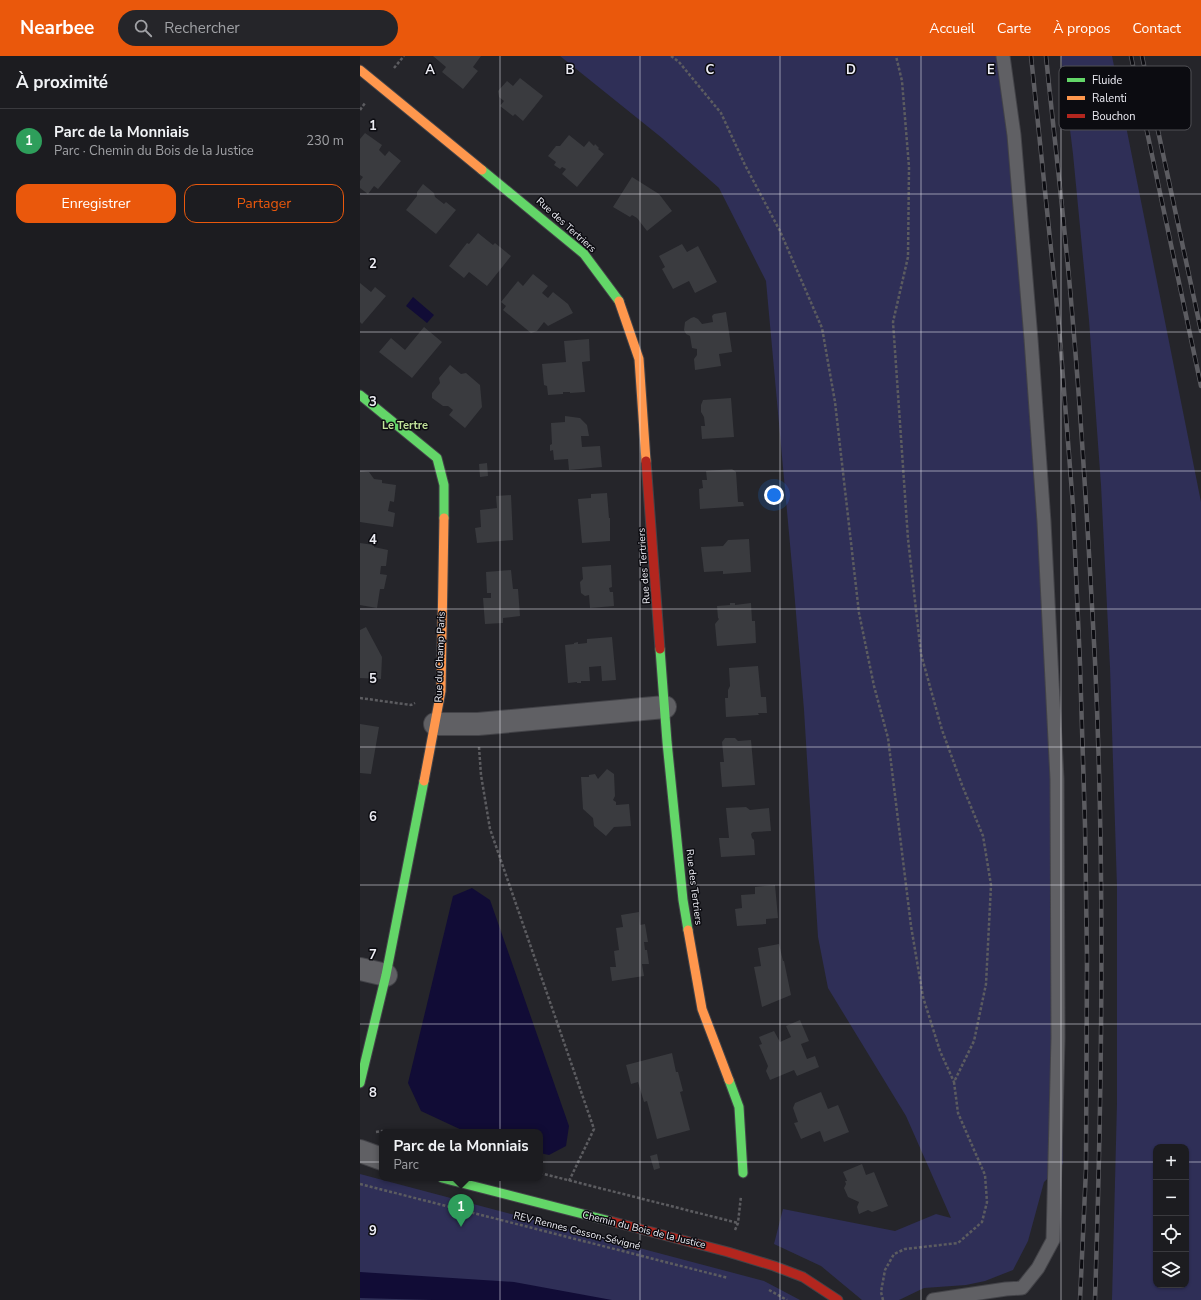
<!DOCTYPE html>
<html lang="fr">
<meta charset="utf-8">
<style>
body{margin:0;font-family:"Nunito Sans",sans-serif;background:#252529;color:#f1f3f6}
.controls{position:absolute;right:12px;bottom:12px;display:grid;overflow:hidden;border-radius:8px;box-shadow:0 1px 3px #0004}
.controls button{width:36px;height:36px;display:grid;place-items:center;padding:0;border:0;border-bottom:1px solid #3a3a3e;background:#1c1c20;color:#f1f3f6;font:20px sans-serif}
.you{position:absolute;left:414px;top:439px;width:14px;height:14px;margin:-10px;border:3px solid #fff;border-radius:50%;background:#1a73e8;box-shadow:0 0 0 6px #1a73e833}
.badge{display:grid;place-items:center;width:26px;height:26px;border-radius:50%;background:#ea580c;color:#fff;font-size:13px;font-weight:700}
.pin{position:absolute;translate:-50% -33px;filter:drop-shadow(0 1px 2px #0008)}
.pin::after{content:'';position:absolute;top:21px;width:14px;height:12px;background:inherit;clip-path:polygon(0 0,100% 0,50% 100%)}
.popup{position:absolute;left:19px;top:1073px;width:164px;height:52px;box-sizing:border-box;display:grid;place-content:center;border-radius:8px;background:#1c1c20;filter:drop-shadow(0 1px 3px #0005);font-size:13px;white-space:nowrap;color:#a0a1a5}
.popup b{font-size:15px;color:#f1f3f6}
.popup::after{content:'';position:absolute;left:50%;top:100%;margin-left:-8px;border:8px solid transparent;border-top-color:#1c1c20}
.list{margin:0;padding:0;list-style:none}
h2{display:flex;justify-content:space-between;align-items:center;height:52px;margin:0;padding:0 16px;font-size:17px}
h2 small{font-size:13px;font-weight:400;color:#a0a1a5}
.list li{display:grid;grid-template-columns:26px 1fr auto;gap:12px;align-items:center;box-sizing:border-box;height:64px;padding:0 16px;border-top:1px solid #3a3a3e}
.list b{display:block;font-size:15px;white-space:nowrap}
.list p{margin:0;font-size:13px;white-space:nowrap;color:#a0a1a5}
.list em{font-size:13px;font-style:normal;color:#a0a1a5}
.actions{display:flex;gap:8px;padding:12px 16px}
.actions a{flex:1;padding:9px 0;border:1px solid #ea580c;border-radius:12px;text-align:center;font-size:14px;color:#ea580c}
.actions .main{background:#ea580c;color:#fff}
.icon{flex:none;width:22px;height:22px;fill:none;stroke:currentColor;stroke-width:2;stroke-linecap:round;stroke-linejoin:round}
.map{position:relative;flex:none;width:841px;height:1244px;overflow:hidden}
header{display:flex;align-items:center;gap:24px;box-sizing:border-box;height:56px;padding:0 20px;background:#ea580c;color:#fff}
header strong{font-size:19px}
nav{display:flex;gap:22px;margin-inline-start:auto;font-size:14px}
.search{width:280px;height:36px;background:#252529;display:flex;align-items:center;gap:10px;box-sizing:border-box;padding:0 14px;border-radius:22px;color:#a0a1a5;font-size:15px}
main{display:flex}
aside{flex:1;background:#1c1c20}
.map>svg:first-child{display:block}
.green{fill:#2f2f57;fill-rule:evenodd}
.water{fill:#110c36}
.building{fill:#3a3b3f}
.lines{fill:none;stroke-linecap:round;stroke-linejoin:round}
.lane-casing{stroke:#434348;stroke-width:15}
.street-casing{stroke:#434348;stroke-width:24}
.fast-casing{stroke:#434348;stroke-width:11}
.slow-casing{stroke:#434348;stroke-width:11}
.jam-casing{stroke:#434348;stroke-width:11}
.path{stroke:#5c5c60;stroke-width:2.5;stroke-dasharray:3 2;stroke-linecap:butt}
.lane{stroke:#606064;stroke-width:13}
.street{stroke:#606064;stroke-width:22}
.fast{stroke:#63d668;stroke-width:9}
.slow{stroke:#ff974d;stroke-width:9}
.jam{stroke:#b3261e;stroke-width:9}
.rail-casing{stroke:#5c5c61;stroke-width:4.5}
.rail{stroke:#0c0c11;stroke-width:3;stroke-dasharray:9;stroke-linecap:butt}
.grid{fill:none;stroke:#ededf4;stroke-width:1;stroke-opacity:0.55}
.labels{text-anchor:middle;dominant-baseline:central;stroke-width:3;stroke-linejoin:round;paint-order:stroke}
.street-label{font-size:10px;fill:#ededf4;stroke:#0c0c11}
.neighbourhood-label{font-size:11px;font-weight:bold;fill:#c2e19a;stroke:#0c0c11}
.key{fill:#0c0c11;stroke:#505055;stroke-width:1}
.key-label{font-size:11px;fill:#ededf4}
.grid-label{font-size:13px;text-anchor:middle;font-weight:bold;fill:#ededf4;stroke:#0c0c11;stroke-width:3;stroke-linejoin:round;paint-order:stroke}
</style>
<header>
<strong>Nearbee</strong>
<div class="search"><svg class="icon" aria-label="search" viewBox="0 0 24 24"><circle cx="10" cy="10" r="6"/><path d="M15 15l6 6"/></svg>Rechercher</div>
<nav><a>Accueil</a><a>Carte</a><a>À propos</a><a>Contact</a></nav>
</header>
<main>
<aside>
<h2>À proximité<small></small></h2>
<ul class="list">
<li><span class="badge" style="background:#2e9e5b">1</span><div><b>Parc de la Monniais</b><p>Parc · Chemin du Bois de la Justice</p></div><em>230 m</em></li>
</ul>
<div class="actions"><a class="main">Enregistrer</a><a>Partager</a></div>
</aside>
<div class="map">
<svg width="841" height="1244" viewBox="0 0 841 1244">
<rect width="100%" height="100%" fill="#25252a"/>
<!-- green -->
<path class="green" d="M200,0H648L667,179L684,371L696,586L703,1021V1108L684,1126L668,1185L653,1214L625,1225L606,1229L564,1232L539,1244H502L461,1210L414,1188L423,1153L535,1175L576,1158L591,1162L546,1060L468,932L458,881L444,654L433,521L406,225L359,132L302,82Z
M701,0H752L841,446V1244H752L757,1047V831L750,611L741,429L729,264L713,98ZM796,1091H826V1229H796Z
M0,1118L404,1225L440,1244H0Z"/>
<!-- water -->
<path class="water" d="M53,241L74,259L67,267L46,250Z
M112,832L130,844L209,1070L206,1090L189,1099L180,1097V1076H106L61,1055L48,1027L93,840Z
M0,1216L154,1226L252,1244H72L0,1242Z"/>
<!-- building -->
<path class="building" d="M73,0H121L113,11L118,15L103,33L82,16L86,11Z
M160,22L183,40L163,65L155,58L153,60L140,50L144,45L139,41L138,35L147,25L153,30Z
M5,77L22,89L19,94L25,100L29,95L41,105L18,133L14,130L8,138L0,132V125L3,121L0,119V83Z
M209,79L224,91L229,85L234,90L235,88L239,92L238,93L244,98L217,131L202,118L206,113L202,111L200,113L194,109L196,106L188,100L196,90H200Z
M272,121L299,138L312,155L287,175L277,162L272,159L270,161L253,151Z
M63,128L74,137L75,141L84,148L86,146L96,154L76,178L46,154L57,140V136Z
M118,177L133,189L135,187L151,200L127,230L109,216L104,222L89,210L107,187L109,188Z
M322,188L327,196L338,190L357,226L335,237L329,225L313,233L302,213L305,211L299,200Z
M173,218L188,230L182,237L188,242L193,236L208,248L213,257L188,270L184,266L177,275L171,277L143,254L146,250L141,246L158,225L163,230Z
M0,227L11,236L15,231L26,240L2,268L0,266Z
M366,256L372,296L359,298L361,310L335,314L334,303L337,299V293L332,292L330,280L326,278L324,274L325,266L331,262L334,261L338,263L342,268L353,266L352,260L354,258Z
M64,271L82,286L52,322L19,296L31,282L45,294Z
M229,283L230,305L222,306L225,336L210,337V336H203V338L188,339L187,330L184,329L182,308L206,306L204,285Z
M90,309L101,318L106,317L120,329L122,351L105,372L89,359L93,354L88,350H83L72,342V337L80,327L79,322Z
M371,342L374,381L342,383L341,370H345L344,361L341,356V349L343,344Z
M205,360L220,362L227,369L229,380H221L222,391L240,390L242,411L209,414L208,403L194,404L193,394L190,395V389L192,388L191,367L205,366Z
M127,407L128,420L120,421L119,408Z
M372,413L376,416L378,446H383L384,450L340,453L339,433L343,432L342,424H347L346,415Z
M0,415L9,416L14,423L22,424V427L36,429L34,446L30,445L28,455L35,457L33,471L0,466Z
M247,437L249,462H250V485L222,487L218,443L231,442V438Z
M151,439L153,484L117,487L115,472L121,471L120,454L137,452L136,440Z
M389,483L391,516L363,518V515L344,516L341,491L363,490L368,484Z
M0,487L14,489V491L28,494L26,510H21L20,518L27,519L24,533H20L17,552L0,549Z
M251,509L252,531L249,532L250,536H253L254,550L230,552L229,539L225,540L221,537L220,526L223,523L222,511Z
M151,514L153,533H158L160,560L143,562V567L125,568L123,542H131V537H127L126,516Z
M370,547H375V549L391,547L392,565H395L396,587L357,590L355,568L359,563L358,562L357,550L370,549Z
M6,571L22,601L21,623L0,622V574Z
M252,581L256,624L242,625L241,610L229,611L230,625H221V627H217V626L208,627L205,589L214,588V587L218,586V588L227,587V583Z
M398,610L401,641H406L407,657H398L399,659L366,661L365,642H368V634L370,630L369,612Z
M0,668L19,671L11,718L0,717Z
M365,682H375L378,685L391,684L395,729L362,731L360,706H364L362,686Z
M247,713L254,718L255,740L253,744L256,746V749L269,748L271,770L254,771L246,780L234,770L233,762L223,753L221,721H229V719L235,718L238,723Z
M386,751L390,754L409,752L411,775L393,776L391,778L392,782L394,784L395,799L361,801L359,782H369L366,752Z
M415,829L418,862L406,863V868L377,870L375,853L382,852L381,839L395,838V831Z
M279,856L280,869L285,868L288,886H284L285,894H287L289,908H282L284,920L252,925L250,911H256L254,895L259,894L256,872L263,871L261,859Z
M419,888L423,905H424L431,939L402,951L394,911L401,910L398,892Z
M440,964L449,985L441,988L447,1003L455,1000L459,1011L437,1020L434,1014L410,1024L406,1015L408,1010L399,989L402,988L399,981L414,975L420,986L431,981L426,970Z
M312,997L316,1016H318L323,1035L320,1036L330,1074L297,1083L287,1045L284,1046L278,1026L271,1028L266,1009Z
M461,1036L468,1053L478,1049L489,1076L464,1086L460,1075L441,1083L434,1067L438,1066L433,1052L435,1047Z
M297,1098L300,1112L294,1114L290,1100Z
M502,1108L506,1119L514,1116L528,1150L512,1156L508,1154L499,1158L497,1151L499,1146L488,1141L484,1132L486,1128L485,1125H487L483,1116Z"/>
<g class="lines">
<defs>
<path id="lane" d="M573,1244L646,1233L662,1232L678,1212L693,1184L698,982L697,723L684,466L671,283L654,79L643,0"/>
<path id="street" d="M75,668H118L305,651
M0,913L26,919
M0,1095L22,1103"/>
<path id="fast" d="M122,114L224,198L259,245
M0,339L77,402L84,429V462
M300,593L307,686L323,844L328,874
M369,1024L379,1051L383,1117
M0,1027L26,919L64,725
M82,1122L250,1165"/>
<path id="slow" d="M0,14L122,114
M259,245L279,303L286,405
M64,725L81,635L84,462
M328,874L342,953L369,1024"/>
<path id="jam" d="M286,405L300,593
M250,1165L368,1196L414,1210L443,1221L478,1244"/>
</defs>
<!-- lane casing -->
<use href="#lane" class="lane-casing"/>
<!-- street casing -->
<use href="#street" class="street-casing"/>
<!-- fast casing -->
<use href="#fast" class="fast-casing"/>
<!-- slow casing -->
<use href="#slow" class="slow-casing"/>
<!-- jam casing -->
<use href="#jam" class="jam-casing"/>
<!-- path -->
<path class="path" d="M311,0L319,6L361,57L385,109L420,175L462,272L475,346L499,557L514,630L528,682L551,870L563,941L580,995L594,1026
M34,12L44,0
M0,54L5,47
M0,642L51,649L55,647
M119,691L121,719L130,773L234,1073L209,1125
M16,1076L22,1075L27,1076
M180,1117L378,1167
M0,1128L368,1222
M375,1174L378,1167L381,1140
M409,1234L427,1244
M523,1244L521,1236L525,1214L534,1198L545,1193L598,1187L622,1166L627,1146L625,1119L598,1057L594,1026L614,985L626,928L631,829L623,780L602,729L582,674L561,598L548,483L533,266L548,201L549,111L542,25L536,0"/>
<!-- lane -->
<use href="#lane" class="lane"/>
<!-- street -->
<use href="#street" class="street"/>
<!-- fast -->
<use href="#fast" class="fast"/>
<!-- slow -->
<use href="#slow" class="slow"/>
<!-- jam -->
<use href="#jam" class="jam"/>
<defs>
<path id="rail" d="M671,0L699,270L713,450L720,608L725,769L727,902L726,1113L720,1244
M686,0C695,89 706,178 713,268C723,380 729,493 735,605C745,818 742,1031 735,1244
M771,0L841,330
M782,0L841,275"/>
</defs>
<!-- rail casing -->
<use href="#rail" class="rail-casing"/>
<!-- rail -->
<use href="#rail" class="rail"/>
</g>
<!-- grid -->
<path class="grid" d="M140,0V1244M280,0V1244M420,0V1244M561,0V1244M701,0V1244M0,138H841M0,276H841M0,415H841M0,553H841M0,691H841M0,829H841M0,968H841M0,1106H796M826,1106H841"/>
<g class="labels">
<!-- street labels -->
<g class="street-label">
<text transform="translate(206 169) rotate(42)">Rue des Tertriers</text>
<text transform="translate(284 510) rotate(-94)">Rue des Tertriers</text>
<text transform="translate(80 601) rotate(-88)">Rue du Champ Paris</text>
<text transform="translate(334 831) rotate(83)">Rue des Tertriers</text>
<text transform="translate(284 1174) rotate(14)">Chemin du Bois de la Justice</text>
<text transform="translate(217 1175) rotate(14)">REV Rennes Cesson-Sévigné</text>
</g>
<!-- neighbourhood labels -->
<g class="neighbourhood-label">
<text x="45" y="369">Le Tertre</text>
</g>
</g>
<!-- legend -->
<rect x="699" y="10" width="132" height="64" rx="6" class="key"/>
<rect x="707" y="22" width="18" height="4" fill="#63d668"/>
<rect x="707" y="40" width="18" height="4" fill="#ff974d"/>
<rect x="707" y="58" width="18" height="4" fill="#b3261e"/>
<g class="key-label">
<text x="732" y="28">Fluide</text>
<text x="732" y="46">Ralenti</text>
<text x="732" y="64">Bouchon</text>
</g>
<g class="grid-label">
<text x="70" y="18">A</text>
<text x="210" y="18">B</text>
<text x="350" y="18">C</text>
<text x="491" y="18">D</text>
<text x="631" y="18">E</text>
<text x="13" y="74">1</text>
<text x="13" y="212">2</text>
<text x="13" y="350">3</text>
<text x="13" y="488">4</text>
<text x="13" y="627">5</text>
<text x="13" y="765">6</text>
<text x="13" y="903">7</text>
<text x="13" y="1041">8</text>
<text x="13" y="1179">9</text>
</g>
</svg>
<div class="controls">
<button>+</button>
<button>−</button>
<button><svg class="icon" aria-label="locate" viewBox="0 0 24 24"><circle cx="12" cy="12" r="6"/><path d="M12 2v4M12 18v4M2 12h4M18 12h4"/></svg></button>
<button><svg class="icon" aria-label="layers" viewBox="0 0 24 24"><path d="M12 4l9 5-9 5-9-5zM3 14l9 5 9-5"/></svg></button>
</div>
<div class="you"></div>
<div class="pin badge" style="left:101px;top:1171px;background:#2e9e5b">1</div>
<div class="popup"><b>Parc de la Monniais</b>Parc</div>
</div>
</main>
